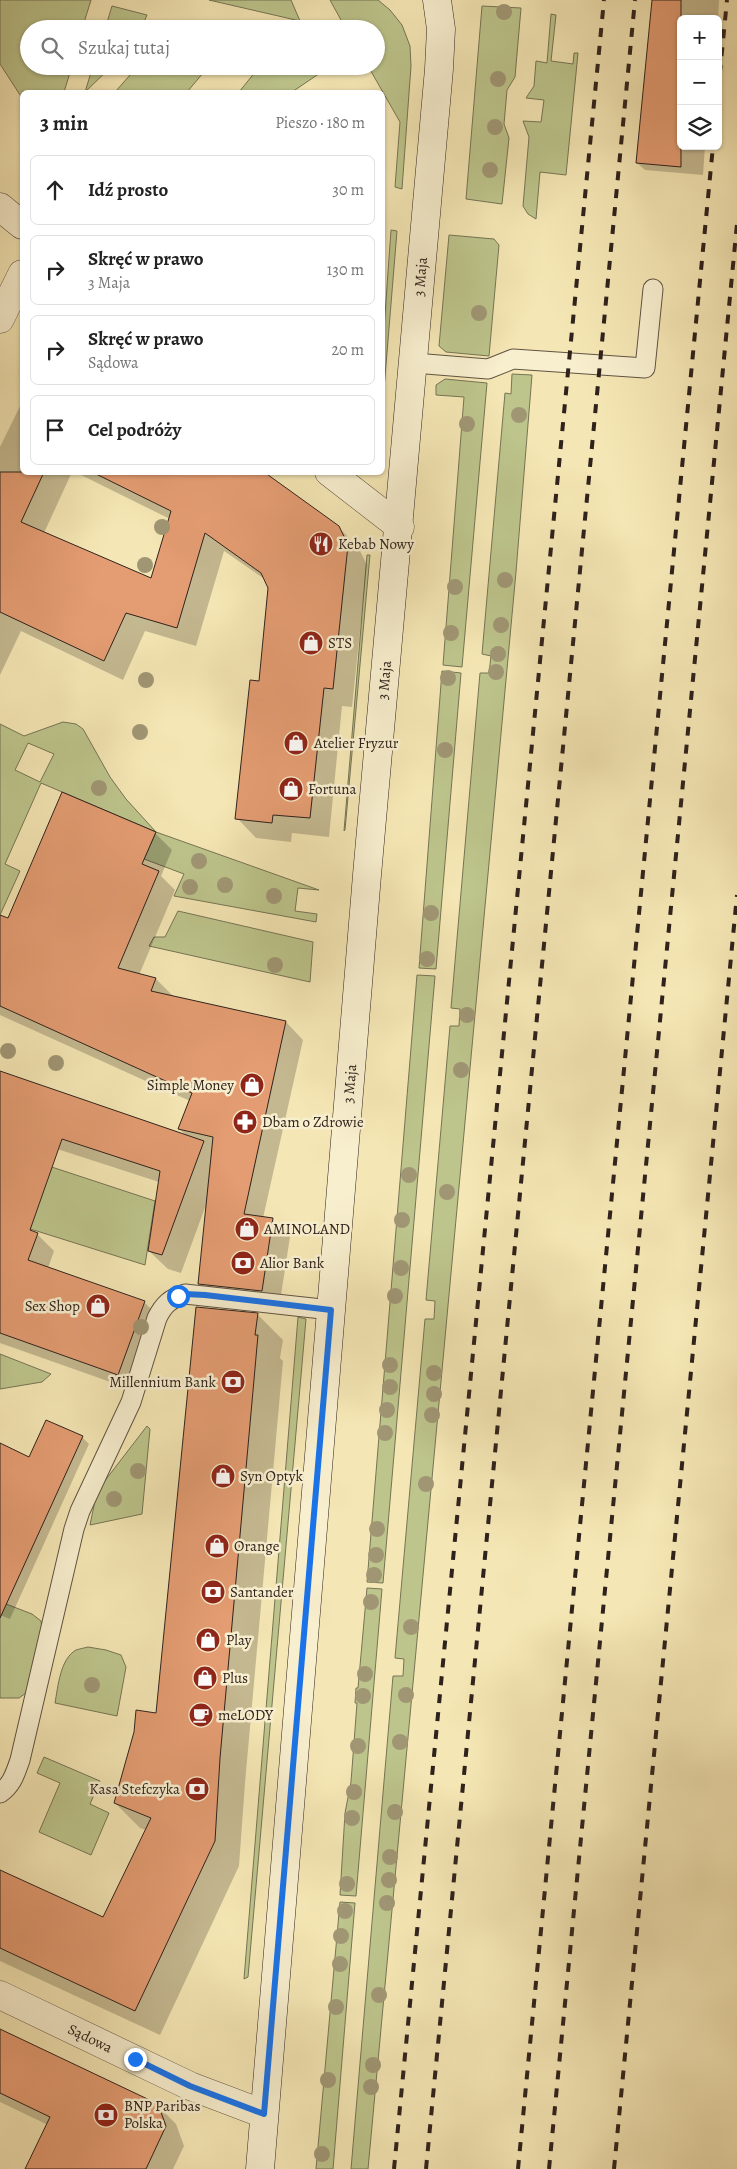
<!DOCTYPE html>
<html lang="pl">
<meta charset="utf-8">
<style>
body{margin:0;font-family:Alegreya,serif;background:#f2f2f2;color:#222}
.controls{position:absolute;right:15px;top:15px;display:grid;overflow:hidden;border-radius:8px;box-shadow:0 1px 4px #0004}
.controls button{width:45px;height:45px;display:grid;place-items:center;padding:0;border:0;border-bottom:1px solid #e0e0e0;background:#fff;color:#222;font:25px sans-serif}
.stop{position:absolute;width:15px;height:15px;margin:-11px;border:4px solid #1a73e8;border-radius:50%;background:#fff}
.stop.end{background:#1a73e8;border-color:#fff;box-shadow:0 1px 5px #0008}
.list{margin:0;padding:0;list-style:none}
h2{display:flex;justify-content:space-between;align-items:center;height:65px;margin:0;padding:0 20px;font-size:21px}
h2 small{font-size:16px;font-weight:400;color:#767676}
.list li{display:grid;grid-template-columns:32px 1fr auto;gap:15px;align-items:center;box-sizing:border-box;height:70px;margin:0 10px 10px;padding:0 10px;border:1px solid #e0e0e0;border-radius:8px}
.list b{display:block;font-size:19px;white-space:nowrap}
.list p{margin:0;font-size:16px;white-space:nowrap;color:#767676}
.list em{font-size:16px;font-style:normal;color:#767676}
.icon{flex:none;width:28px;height:28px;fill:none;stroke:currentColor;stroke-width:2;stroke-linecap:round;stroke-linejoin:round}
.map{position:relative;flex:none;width:737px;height:2169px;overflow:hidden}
.search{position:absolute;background:#fff;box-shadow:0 1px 4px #0004;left:20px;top:20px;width:365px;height:55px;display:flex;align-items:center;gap:12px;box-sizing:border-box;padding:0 18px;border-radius:28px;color:#767676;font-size:19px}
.panel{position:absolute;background:#fff;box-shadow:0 1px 4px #0004;left:20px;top:90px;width:365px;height:385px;border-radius:8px}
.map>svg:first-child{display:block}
.green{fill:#bdc58c;stroke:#767454;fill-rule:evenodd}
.shadow{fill:#0003}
.building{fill:#e49c72;stroke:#2f221c}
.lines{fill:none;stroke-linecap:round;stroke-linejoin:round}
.lane-casing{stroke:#605342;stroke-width:21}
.street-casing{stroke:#605342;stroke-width:29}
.secondary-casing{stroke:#2f221c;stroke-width:29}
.lane{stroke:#f8efcf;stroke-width:19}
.street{stroke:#f8efcf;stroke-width:28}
.secondary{stroke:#f8efcf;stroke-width:28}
.rail{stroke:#2f221c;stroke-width:4;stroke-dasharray:9 9;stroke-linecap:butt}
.tree{fill:#a09674}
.route{stroke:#1a73e8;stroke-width:6}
.labels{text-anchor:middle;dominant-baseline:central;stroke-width:5;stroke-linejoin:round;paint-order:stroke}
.street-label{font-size:15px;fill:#2f221c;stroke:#f8efcf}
.poi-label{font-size:15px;fill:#2f221c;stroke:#f8efcf;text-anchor:start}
</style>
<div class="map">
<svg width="737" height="2169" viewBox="0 0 737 2169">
<rect width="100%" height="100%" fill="#f5e7b5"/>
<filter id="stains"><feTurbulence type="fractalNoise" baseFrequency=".004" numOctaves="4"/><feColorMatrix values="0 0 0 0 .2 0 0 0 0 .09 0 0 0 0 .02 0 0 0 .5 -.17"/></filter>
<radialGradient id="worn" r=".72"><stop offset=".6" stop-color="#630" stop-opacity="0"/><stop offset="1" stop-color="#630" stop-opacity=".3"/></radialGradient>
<!-- green -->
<path class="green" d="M0,0H91L82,29H29V66H72L64,92H22V98L0,64Z
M209,0H291L300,21Z
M330,0H378L390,10L402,25L410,46L411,66L402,189L395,187L400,122L368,66H376V29H346Z
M112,6L147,15L141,29H105Z
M482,6L521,8L515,77L507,90L504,124L509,138L502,204L466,199Z
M551,14L556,15L551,61L573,64L574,53H578L566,175L540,172L536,219L528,214L523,206L529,137L523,121L541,122L544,100L526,98L534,86L536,61L547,63Z
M93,66H112L85,92Z
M138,66H209L187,92H115Z
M260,66H319L326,69L292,92H239Z
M391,230L397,231L383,401V343Z
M449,235L494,239L499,245L489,356L446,352L439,346Z
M512,374L532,375L516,572L368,2169H351L393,1676H403L404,1659L395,1658L425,1319H434L435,1301L426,1300L450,1026H459L460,1009L451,1008L480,673H489L491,656L482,654L505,393L511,394Z
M445,379L487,383L462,667L443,665L464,397L436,395V385Z
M367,555H370L345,830L344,831Z
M442,671L461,673L436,969L419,968Z
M63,722L76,724L83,729L110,777L126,799L156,832L319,890L298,888L295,911L317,914L316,922L174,896L184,874L144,859L156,832L41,783L5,864L20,871L0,915V724L24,736ZM28,743L54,754L40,782L15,770Z
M178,911L313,942L310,982L149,946L154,937H165Z
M417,975L435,976L383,1583L367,1582Z
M0,1150L155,1201L145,1265L5,1221Z
M298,1317L306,1319L248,1977L244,1979Z
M0,1354L51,1374L42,1382L0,1389Z
M147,1426L150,1429L142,1514L90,1525L97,1491Z
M367,1588L382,1589L356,1896L340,1895L345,1813L351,1782L357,1703H355L356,1688H358Z
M6,1604L32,1614L41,1621L43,1634L26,1693L19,1698H0V1611Z
M88,1647L106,1650L121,1655L126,1667L117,1716L55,1703C58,1687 60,1659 76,1650C79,1649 84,1648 88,1647Z
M44,1757L100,1781L90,1804L109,1813L91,1855L39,1832L60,1783L37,1773Z
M340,1902L355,1903L333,2169H316Z"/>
<!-- shadow -->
<path class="shadow" d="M653,0H719L718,19H681V146H705L703,175L645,170L637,163Z
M22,402V472H72L44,533L152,580L170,519L75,472H262L338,527L358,547L367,565L352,707L342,706L329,837L292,833L291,842L256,838L237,818L260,683L269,588L266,580L224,551L196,646L145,631L123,680L21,631L0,675V447Z
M155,833L172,850L161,876L175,890L139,975L156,979L174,997L286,1022L303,1040L263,1218L272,1220L290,1237L279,1308L217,1301L200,1284L207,1202L181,1273L168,1269L149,1251L159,1182L11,1134L0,1123V1072L188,1137L179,1129L190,1101L0,1015V916L9,920Z
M37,1234L54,1251L48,1268L144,1302L162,1320L136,1391L0,1343V1239Z
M197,1308L258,1315L283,1340L280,1358L283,1361L245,1783L239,1866L160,2035L0,1961V1871L103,1919L146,1830L140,1828L115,1803L157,1715Z
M82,1437L89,1444L10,1619L0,1615V1450L30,1458Z
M0,2031L157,2105L176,2124L184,2146L173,2169H27L48,2125L0,2102Z"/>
<!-- building -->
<path class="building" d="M652,0H681V167L636,163Z
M0,472H44L21,522L151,578L171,511L92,472H264L339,526L348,545L333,689L324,688L310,818L273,815L272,823L235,819L250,680L259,681L268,588L261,573L205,533L177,628L126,613L104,661L0,612Z
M62,792L156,832L142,864L159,871L118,968L156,978L151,991L286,1021L244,1214L273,1218L262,1291L198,1284L213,1137L178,1129L192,1093L0,1006V915L8,918Z
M0,1071L204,1141L162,1255L148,1251L160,1171L62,1139L30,1230L38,1233L28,1260L145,1301L118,1375L0,1333Z
M196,1307L258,1313L255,1335H258L220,1758L215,1841L135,2011L0,1948V1870L103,1917L151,1818L114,1803L134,1732L136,1710L156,1713Z
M46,1420L83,1436L0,1618V1443L29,1457Z
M0,2029L158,2104L166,2126L146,2169H25L50,2117L0,2093Z"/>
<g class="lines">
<defs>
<path id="lane" d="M414,363L488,369L513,359L645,368L653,289
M0,1793C12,1785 15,1774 20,1760L74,1529L80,1511L131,1402L157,1318C164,1304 170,1299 185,1294L331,1310"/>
<g id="street">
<path d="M0,207L22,225"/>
<path d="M0,319L22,274"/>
<path d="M329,472L400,527"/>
<path id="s1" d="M0,1995L190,2086L264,2114"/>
</g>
<g id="secondary">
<path id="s2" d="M260,2169L367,875L439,69L441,29L437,0"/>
</g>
</defs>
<!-- lane casing -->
<use href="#lane" class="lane-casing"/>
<!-- street casing -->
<use href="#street" class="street-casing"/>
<!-- secondary casing -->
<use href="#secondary" class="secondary-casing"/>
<!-- lane -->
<use href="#lane" class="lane"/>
<!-- street -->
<use href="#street" class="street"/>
<!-- secondary -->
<use href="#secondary" class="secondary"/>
<!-- rail -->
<path class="rail" d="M718,92L727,0
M394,2169L604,0
M426,2169L635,0
M518,2169L713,146
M549,2169L737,224
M614,2169L737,895"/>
</g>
<!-- trees -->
<g class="tree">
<circle cx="504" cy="12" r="8"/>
<circle cx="498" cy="79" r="8"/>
<circle cx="495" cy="127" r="8"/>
<circle cx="490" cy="170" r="8"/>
<circle cx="479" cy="313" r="8"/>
<circle cx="519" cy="415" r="8"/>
<circle cx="467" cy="424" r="8"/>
<circle cx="162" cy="527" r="8"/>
<circle cx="145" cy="565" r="8"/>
<circle cx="505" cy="580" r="8"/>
<circle cx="455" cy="587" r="8"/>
<circle cx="501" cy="625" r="8"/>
<circle cx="451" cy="633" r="8"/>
<circle cx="498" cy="654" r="8"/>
<circle cx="496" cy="672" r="8"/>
<circle cx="448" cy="678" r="8"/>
<circle cx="146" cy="680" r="8"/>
<circle cx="140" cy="732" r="8"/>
<circle cx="445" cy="750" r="8"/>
<circle cx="99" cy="788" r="8"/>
<circle cx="199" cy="861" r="8"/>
<circle cx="225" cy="885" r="8"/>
<circle cx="190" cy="887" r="8"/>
<circle cx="274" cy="896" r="8"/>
<circle cx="431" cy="913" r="8"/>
<circle cx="427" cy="959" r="8"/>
<circle cx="275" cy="965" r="8"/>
<circle cx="467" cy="1015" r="8"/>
<circle cx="8" cy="1051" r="8"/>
<circle cx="56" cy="1063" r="8"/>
<circle cx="461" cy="1070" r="8"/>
<circle cx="409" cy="1175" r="8"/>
<circle cx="447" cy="1192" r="8"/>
<circle cx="402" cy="1220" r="8"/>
<circle cx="401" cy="1268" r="8"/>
<circle cx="395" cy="1296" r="8"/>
<circle cx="141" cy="1327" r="8"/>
<circle cx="390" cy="1365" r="8"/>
<circle cx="434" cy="1373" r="8"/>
<circle cx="390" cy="1387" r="8"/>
<circle cx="434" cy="1394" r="8"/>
<circle cx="387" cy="1410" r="8"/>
<circle cx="432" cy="1415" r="8"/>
<circle cx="385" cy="1433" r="8"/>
<circle cx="138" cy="1471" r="8"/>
<circle cx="426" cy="1484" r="8"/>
<circle cx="114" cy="1499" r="8"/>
<circle cx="377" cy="1529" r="8"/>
<circle cx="376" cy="1555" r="8"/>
<circle cx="374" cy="1575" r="8"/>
<circle cx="371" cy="1602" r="8"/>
<circle cx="411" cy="1627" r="8"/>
<circle cx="365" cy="1674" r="8"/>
<circle cx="92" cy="1685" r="8"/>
<circle cx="406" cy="1695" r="8"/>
<circle cx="363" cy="1696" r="8"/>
<circle cx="400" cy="1742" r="8"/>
<circle cx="358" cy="1746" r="8"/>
<circle cx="354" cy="1792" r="8"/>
<circle cx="395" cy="1812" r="8"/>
<circle cx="352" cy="1818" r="8"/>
<circle cx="390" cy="1857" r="8"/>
<circle cx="389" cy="1880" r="8"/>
<circle cx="347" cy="1884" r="8"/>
<circle cx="387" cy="1903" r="8"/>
<circle cx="345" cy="1911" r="8"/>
<circle cx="341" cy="1936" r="8"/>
<circle cx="340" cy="1964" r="8"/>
<circle cx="379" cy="1995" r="8"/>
<circle cx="336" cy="2007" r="8"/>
<circle cx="373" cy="2065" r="8"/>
<circle cx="328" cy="2080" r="8"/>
<circle cx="371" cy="2087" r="8"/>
<circle cx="322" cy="2154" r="8"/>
</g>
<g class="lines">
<!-- route -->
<path class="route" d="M135,2059L190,2086L264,2114L331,1310L205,1295L185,1294L178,1296"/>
</g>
<!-- icons -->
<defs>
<symbol id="restaurant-disc" viewBox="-11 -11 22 22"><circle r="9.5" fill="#8f2418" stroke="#f8efcf"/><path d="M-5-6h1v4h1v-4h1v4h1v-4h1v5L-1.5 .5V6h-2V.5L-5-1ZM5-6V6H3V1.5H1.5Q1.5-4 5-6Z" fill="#fff"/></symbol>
<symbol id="shop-disc" viewBox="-11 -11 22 22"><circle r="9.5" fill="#8f2418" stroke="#f8efcf"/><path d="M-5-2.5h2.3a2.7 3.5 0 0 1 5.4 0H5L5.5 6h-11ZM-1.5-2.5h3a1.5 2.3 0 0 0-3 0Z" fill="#fff"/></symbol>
<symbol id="pharmacy-disc" viewBox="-11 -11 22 22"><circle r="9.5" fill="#8f2418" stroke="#f8efcf"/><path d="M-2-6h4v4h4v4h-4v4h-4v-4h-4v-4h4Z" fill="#fff"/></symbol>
<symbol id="bank-disc" viewBox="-11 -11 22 22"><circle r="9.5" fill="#8f2418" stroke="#f8efcf"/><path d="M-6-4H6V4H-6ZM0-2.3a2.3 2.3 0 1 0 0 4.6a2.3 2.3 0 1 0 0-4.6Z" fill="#fff"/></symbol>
<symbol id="cafe-disc" viewBox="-11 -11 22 22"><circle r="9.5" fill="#8f2418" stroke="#f8efcf"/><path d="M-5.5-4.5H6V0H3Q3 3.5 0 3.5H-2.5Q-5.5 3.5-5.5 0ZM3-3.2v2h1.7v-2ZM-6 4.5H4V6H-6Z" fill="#fff"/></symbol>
</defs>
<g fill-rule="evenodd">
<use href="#restaurant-disc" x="307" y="530" width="28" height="28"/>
<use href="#shop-disc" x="297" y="629" width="28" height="28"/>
<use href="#shop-disc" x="282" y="729" width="28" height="28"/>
<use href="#shop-disc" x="277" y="775" width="28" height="28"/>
<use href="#shop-disc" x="238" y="1071" width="28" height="28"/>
<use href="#pharmacy-disc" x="231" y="1108" width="28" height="28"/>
<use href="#shop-disc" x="233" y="1215" width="28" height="28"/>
<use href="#bank-disc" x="229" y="1249" width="28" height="28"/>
<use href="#shop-disc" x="84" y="1292" width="28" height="28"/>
<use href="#bank-disc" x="219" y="1368" width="28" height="28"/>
<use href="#shop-disc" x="209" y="1462" width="28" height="28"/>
<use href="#shop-disc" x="203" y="1532" width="28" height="28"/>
<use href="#bank-disc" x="199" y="1578" width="28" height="28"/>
<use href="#shop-disc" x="194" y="1626" width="28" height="28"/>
<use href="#shop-disc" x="191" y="1664" width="28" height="28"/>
<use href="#cafe-disc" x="187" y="1701" width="28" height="28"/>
<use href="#bank-disc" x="183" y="1775" width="28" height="28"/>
<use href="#bank-disc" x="92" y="2101" width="28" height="28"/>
</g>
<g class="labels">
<!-- street labels -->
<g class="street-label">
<text stroke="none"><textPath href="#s2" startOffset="1899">3 Maja</textPath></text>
<text stroke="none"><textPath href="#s2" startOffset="1494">3 Maja</textPath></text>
<text stroke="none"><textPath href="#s2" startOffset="1089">3 Maja</textPath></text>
<text stroke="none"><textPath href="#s1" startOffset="100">Sądowa</textPath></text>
</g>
<!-- poi labels -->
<g class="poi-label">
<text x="338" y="544">Kebab Nowy</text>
<text x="328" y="643">STS</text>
<text x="314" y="743">Atelier Fryzur</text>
<text x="308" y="789">Fortuna</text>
<text x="234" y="1085" text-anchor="end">Simple Money</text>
<text x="262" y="1122">Dbam o Zdrowie</text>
<text x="264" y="1229">AMINOLAND</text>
<text x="260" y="1263">Alior Bank</text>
<text x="80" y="1306" text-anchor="end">Sex Shop</text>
<text x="216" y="1382" text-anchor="end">Millennium Bank</text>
<text x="240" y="1476">Syn Optyk</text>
<text x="234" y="1546">Orange</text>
<text x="230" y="1592">Santander</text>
<text x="226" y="1640">Play</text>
<text x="222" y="1678">Plus</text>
<text x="218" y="1715">meLODY</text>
<text x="180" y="1789" text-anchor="end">Kasa Stefczyka</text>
<text x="124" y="2106">BNP Paribas<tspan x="124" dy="17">Polska</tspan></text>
</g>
</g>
<rect width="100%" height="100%" filter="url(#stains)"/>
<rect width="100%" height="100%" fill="url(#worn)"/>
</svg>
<div class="controls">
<button>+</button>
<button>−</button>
<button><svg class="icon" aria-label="layers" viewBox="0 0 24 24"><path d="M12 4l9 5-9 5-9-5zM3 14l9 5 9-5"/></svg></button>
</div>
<div class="stop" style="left:178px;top:1296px"></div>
<div class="stop end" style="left:135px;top:2059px"></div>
<div class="search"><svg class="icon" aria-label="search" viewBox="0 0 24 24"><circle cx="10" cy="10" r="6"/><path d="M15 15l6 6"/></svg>Szukaj tutaj</div>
<section class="panel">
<h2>3 min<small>Pieszo · 180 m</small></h2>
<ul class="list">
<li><svg class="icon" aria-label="ahead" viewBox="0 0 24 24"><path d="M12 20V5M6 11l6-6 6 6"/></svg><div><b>Idź prosto</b></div><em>30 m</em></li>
<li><svg class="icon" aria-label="right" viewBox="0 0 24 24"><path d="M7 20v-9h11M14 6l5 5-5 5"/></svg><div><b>Skręć w prawo</b><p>3 Maja</p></div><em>130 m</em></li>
<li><svg class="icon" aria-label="right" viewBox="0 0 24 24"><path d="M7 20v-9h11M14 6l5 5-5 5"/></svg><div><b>Skręć w prawo</b><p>Sądowa</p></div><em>20 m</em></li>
<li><svg class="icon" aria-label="arrive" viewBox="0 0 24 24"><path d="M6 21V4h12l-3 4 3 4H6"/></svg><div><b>Cel podróży</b></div></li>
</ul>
</section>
</div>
